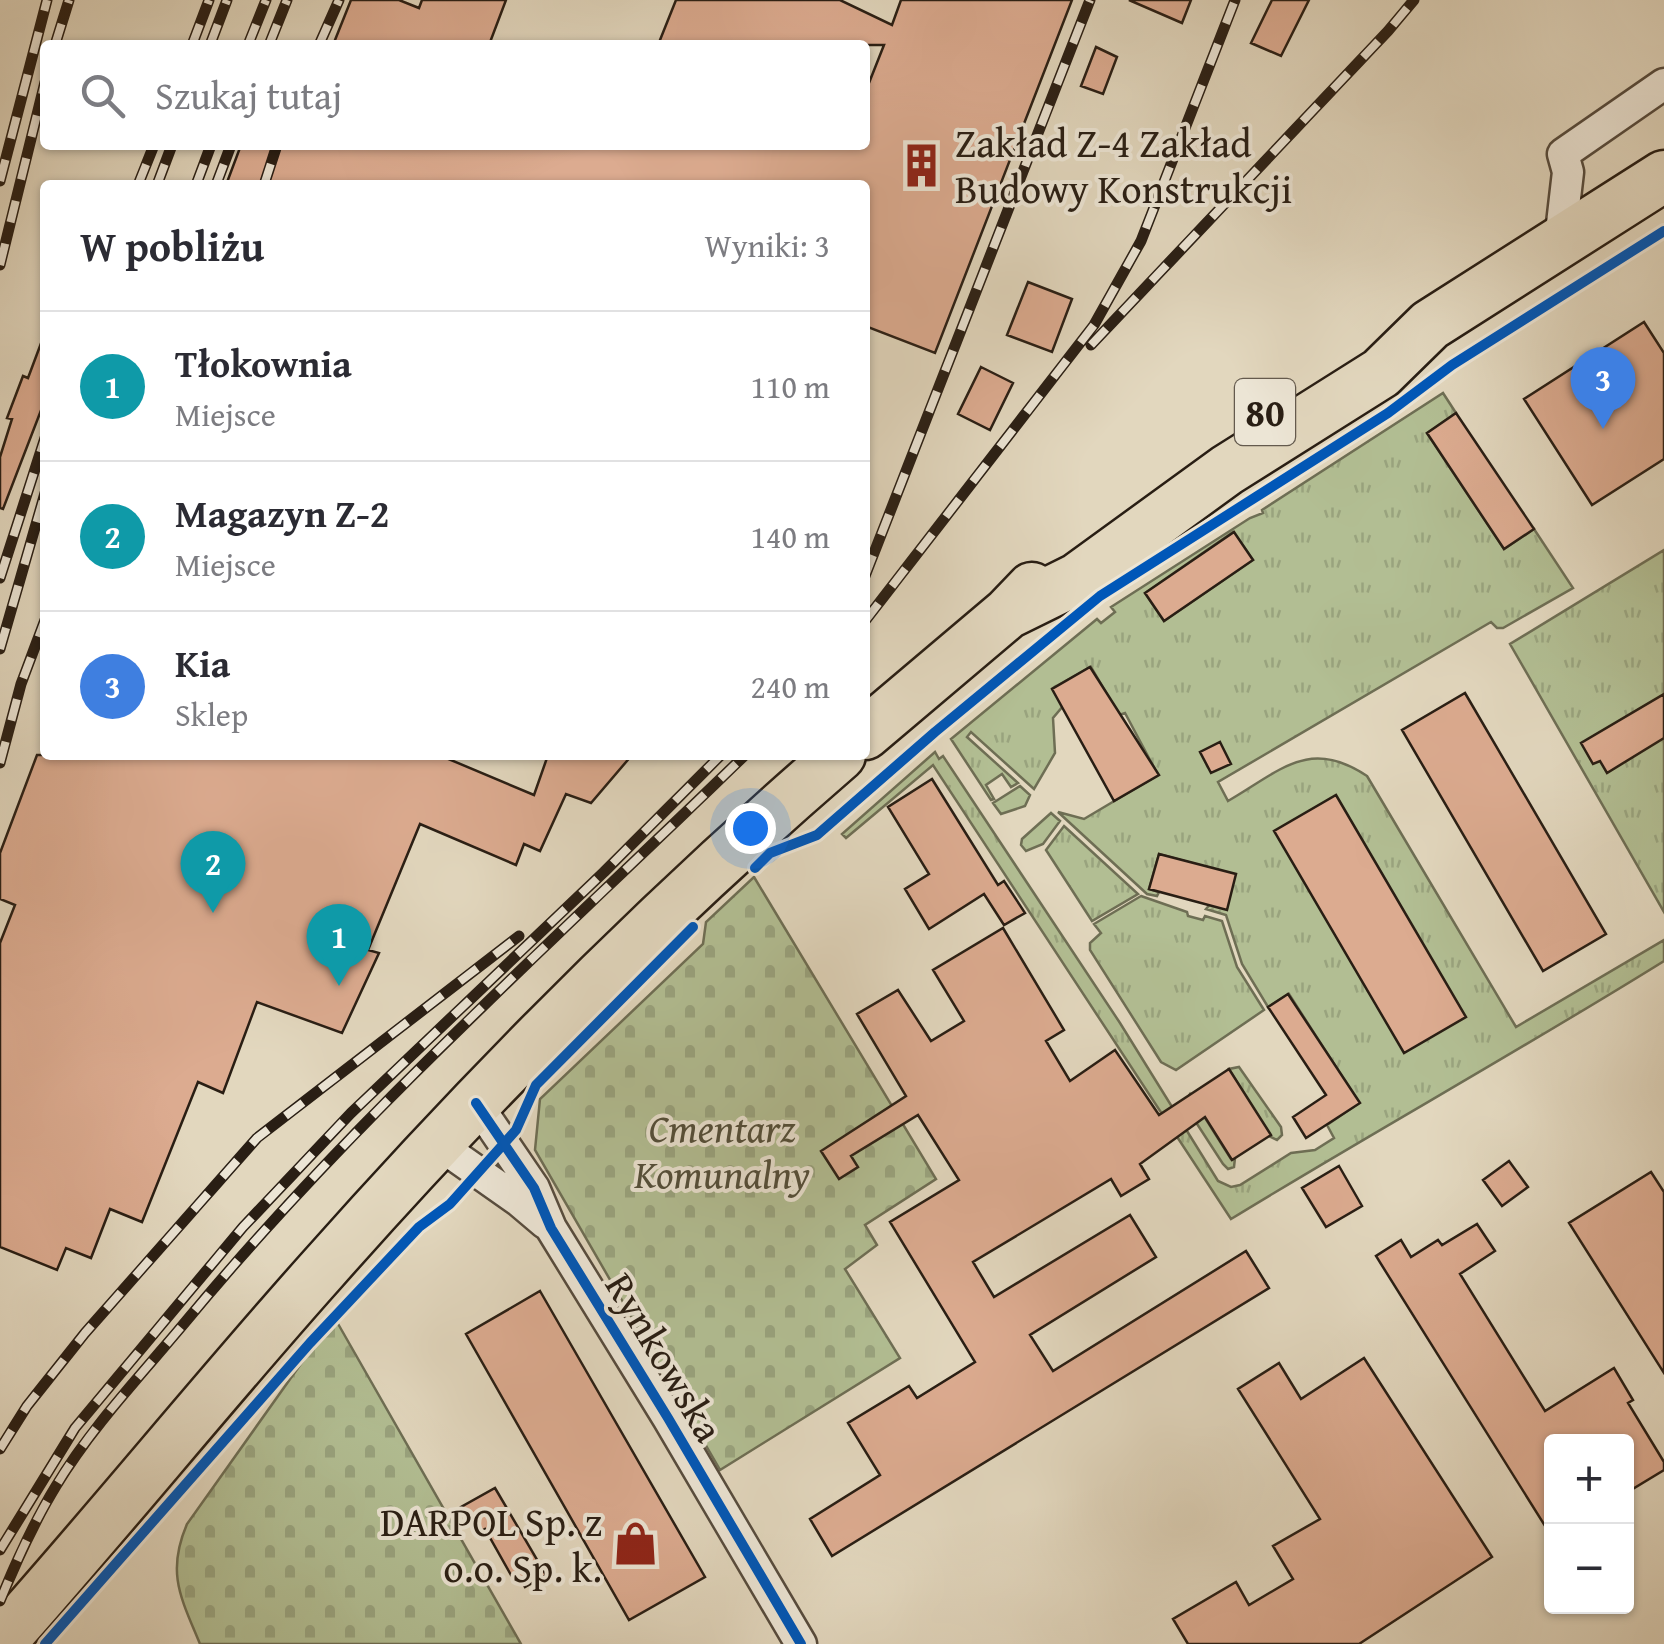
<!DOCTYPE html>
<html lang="pl">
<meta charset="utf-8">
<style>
body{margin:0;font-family:"Gentium Book Plus",serif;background:#f7f7f7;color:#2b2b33}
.controls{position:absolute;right:30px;bottom:30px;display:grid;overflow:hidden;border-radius:10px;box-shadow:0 2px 8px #0004}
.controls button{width:90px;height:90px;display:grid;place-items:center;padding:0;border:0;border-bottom:2px solid #e1e1e2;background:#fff;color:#2b2b33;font:50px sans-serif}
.you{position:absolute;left:750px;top:828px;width:35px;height:35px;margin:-25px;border:8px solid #fff;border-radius:50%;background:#1a73e8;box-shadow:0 0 0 15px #1a73e833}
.badge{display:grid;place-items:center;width:65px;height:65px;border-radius:50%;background:#db2777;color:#fff;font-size:32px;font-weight:700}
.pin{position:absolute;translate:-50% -82px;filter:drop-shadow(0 2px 5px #0008)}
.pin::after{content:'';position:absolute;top:52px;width:35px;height:30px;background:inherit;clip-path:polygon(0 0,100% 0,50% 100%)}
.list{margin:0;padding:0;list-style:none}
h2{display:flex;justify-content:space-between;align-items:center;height:130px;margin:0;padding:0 40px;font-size:42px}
h2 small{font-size:32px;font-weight:400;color:#7c7c81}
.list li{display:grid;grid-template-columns:65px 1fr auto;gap:30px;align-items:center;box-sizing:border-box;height:150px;padding:0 40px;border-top:2px solid #e1e1e2}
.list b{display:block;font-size:38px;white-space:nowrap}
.list p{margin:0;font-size:32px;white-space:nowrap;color:#7c7c81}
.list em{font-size:32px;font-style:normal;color:#7c7c81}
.icon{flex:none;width:55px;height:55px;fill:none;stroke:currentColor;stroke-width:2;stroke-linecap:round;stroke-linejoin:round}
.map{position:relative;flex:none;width:1664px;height:1644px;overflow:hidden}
.search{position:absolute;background:#fff;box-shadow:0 2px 8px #0004;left:40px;top:40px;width:830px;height:110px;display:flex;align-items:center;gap:25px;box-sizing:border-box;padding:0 35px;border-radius:10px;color:#7c7c81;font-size:38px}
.panel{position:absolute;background:#fff;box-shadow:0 2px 8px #0004;left:40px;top:180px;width:830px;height:580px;border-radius:10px}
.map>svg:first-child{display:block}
.grass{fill:url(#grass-tufts);stroke:#6e6e54;stroke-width:2.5;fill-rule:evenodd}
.cemetery{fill:url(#cemetery-stones);stroke:#6e6e54;stroke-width:2.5}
.building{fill:#dcab90;stroke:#291e14;stroke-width:2.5}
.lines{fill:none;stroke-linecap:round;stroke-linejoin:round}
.street-casing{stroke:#574c3e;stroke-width:35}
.primary-casing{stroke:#291e14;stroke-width:55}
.street{stroke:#ece5d5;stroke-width:30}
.primary{stroke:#e2d7be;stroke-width:50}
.rail-casing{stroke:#291e14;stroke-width:11}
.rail{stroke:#ece5d5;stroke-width:8;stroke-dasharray:22;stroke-linecap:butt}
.cycleway-casing{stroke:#ece5d5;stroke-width:16}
.cycleway{stroke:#0057b8;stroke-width:10}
.labels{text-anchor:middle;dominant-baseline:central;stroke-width:8;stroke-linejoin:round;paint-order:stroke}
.shield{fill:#ece5d5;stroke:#645a4e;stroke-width:2.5}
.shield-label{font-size:38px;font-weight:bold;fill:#291e14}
.poi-label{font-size:40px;fill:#291e14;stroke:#ece5d5;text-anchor:start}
.park-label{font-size:40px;font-style:italic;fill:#524e3a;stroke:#ece5d5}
.street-label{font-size:40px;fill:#291e14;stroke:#ece5d5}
</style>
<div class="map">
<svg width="1664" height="1644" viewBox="0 0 1664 1644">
<defs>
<pattern id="grass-tufts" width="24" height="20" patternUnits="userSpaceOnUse" patternTransform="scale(2.5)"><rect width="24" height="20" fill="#b2be93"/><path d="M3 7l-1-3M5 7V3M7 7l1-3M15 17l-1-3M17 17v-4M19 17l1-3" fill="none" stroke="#99a37e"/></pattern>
<pattern id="cemetery-stones" width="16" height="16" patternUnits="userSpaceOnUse" patternTransform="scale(2.5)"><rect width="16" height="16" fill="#b2be93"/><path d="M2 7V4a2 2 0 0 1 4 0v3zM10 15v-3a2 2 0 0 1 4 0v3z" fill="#99a37e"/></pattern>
</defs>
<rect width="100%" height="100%" fill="#e2d7be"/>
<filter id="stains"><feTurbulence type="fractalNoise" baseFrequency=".002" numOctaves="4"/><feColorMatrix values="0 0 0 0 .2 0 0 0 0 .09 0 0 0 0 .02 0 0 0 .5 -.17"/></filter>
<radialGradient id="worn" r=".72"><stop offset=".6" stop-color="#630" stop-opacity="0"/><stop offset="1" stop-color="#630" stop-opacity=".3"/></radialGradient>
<!-- grass -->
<path class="grass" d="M1443,393L1456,413L1427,433L1504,549L1534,529L1573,588L1503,628H1497L1491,622L1218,782L1228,801C1280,771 1309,737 1367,776L1516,1027L1664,940V961C1521,1050 1375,1131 1231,1219L933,765L846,838L842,834L935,752L939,759L943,756L1120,1023L1218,1181L1231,1187L1240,1185L1291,1153L1315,1150L1334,1138L1327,1125L1359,1103L1289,994L1268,1007L1242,964L1226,915L1206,909L1235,875L1159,854L1149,889L1159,892L1157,896L1147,894L1058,812L1084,819L1158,775L1125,713L1119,715L1091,667L1053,688L1063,706L1053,718L1055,753L1034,789L971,732L967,737L1018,783L1011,787L1002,774L986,785L994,799L991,800L951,739L1097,619L1101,623L1115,612L1111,607L1250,518L1263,513L1262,510ZM1233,532L1253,560L1164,621L1145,593Z
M1664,550V912L1510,644Z
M1020,786L1030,795L1025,806L1001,814L993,803Z
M1051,813L1060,821L1043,844L1026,851L1021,845L1022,839Z
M1064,826L1138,894L1092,921L1046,850Z
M1141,896L1187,912L1188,916L1203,920L1205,916L1222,921L1237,967L1264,1010L1176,1070L1161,1062L1090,950V943L1101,933L1094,924Z
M1239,1067L1281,1127L1282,1135L1277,1140L1269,1136L1229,1069Z
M1190,1094L1231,1159L1235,1158L1234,1167L1228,1169L1223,1164L1188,1110L1186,1100Z"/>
<!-- cemetery -->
<path class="cemetery" d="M754,877L936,1179L865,1225L877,1245L845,1269L900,1358L720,1470L535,1150L540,1099L703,944L706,922Z
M337,1322L521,1644H200C181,1598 166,1573 187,1524L315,1344Z"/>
<!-- building -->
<path class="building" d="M351,0H399L419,8L422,0H506L489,45H333Z
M676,0H840L892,25L901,0H1072L935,353L865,326V185H226L241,145H865V93L884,45H658Z
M1129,0H1191L1182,23Z
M1272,0H1309L1281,56L1251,43Z
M1096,47L1117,57L1103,94L1081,86Z
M1028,282L1072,299L1052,352L1007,335Z
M1644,322L1664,353V459L1592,505L1524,399Z
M43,338L45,400L3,509L0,508V457L12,419L7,418L23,376L28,378Z
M981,367L1013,383L990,430L958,414Z
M1456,413L1534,529L1504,549L1427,433Z
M1234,532L1253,560L1164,621L1145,593Z
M1090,667L1159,775L1114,801L1052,689Z
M1465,693L1606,934L1543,971L1402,730Z
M1664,694V738L1607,773L1600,761L1593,764L1581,743Z
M1220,742L1231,764L1211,773L1200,752Z
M37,755H439L534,795L548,755H632L591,803L566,794L540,851L524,844L516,865L420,824L368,950L379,953L342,1033L257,1002L223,1093L198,1082L142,1222L110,1209L91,1258L66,1248L57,1270L0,1247V943L15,905L0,899V853Z
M932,779L998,885L1004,881L1025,913L1004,925L984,894L929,929L905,889L929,874L888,807Z
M1336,795L1466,1017L1404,1053L1274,831Z
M1159,854L1236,874L1227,910L1149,889Z
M1003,928L1064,1030L1046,1041L1070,1081L1115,1050L1159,1115L1229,1069L1271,1135L1232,1160L1205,1117L1140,1164L1149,1179L1121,1196L1111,1179L973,1262L994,1297L1130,1215L1156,1257L1030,1335L1053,1371L1246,1251L1269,1288L832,1556L810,1519L880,1475L848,1423L909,1386L917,1398L975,1362L890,1222L959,1180L918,1115L851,1156L858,1167L839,1179L821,1151L906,1096L857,1014L898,990L931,1041L964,1021L933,970Z
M1288,994L1360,1103L1306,1138L1293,1117L1326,1095L1268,1007Z
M1509,1161L1528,1187L1502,1206L1483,1180Z
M1339,1166L1362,1206L1326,1227L1302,1188Z
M1651,1172L1664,1192V1373L1569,1223Z
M1477,1224L1495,1251L1460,1274L1545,1411L1614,1368L1633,1400L1628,1403L1664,1462V1470L1626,1493V1442H1552V1537L1376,1256L1401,1240L1411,1257L1438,1240L1442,1245Z
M540,1291L705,1577L629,1620L466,1334Z
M1364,1358L1492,1557L1359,1644H1188L1173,1619L1236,1582L1249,1605L1293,1579L1273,1546L1320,1519L1238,1389L1279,1363L1301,1399Z
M495,1488L546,1575L525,1587L516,1572L511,1575L485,1529L476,1534L461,1507Z"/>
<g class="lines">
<defs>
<path id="street" d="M1560,241L1568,172L1563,154L1664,84
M476,1103L534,1188L551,1228L668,1418L801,1644
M438,1144L519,1201L545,1223"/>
<path id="primary" d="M1008,613L1077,579L1227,470L1381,373L1430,325L1664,176
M865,734L1008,613L1032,588
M0,1643C109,1521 212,1393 321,1271C482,1089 656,914 840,755"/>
</defs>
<!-- street casing -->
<use href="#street" class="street-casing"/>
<!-- primary casing -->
<use href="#primary" class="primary-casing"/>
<!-- street -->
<use href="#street" class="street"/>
<!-- primary -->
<use href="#primary" class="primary"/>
<defs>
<path id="rail" d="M55,45L69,0
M192,45L209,0
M210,45L227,0
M248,45L266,0
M269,45L287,0
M319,45L339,0
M0,181L47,0
M138,185L154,145
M157,185L172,145
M196,185L211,145
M216,185L231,145
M264,185L277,145
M0,265L45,82
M1091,345L1388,31L1414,0
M865,576L1090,0
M0,578L45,438
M865,621L1094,325L1141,241L1235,0
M0,649L45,493
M0,763L21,684L45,620
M0,1449L27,1406L85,1333L257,1138L519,936
M0,1550L75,1428L243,1227L351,1113L604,872L721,755
M0,1601C16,1562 34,1522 56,1486C92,1426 143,1373 187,1320C356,1116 556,939 745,755"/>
</defs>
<!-- rail casing -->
<use href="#rail" class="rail-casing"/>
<!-- rail -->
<use href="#rail" class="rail"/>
<defs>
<path id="cycleway" d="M755,868L770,853L817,835L935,732L1100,596L1388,413L1452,365L1664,231
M476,1103L534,1188L551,1228L668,1418L801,1644
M45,1644L310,1343L419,1227L450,1204L516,1130L536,1085L693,927"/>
</defs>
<!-- cycleway casing -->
<use href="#cycleway" class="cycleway-casing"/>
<!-- cycleway -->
<use href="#cycleway" class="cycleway"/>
</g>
<!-- icons -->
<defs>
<symbol id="building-bare" viewBox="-9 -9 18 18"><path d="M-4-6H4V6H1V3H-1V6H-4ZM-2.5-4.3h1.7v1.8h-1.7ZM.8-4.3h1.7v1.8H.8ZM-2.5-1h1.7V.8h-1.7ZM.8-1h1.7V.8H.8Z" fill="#8f2418" stroke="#ece5d5" stroke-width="2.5" paint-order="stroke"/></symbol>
<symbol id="shop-bare" viewBox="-9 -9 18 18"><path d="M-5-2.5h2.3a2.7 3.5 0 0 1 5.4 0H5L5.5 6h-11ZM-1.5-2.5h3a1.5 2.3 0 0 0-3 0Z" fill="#8f2418" stroke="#ece5d5" stroke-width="2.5" paint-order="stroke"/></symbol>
</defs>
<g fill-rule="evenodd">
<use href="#building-bare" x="890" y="134" width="63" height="63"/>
<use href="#shop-bare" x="604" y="1512" width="63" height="63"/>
</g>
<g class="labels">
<!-- shield labels -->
<rect class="shield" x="1235" y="379" width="60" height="66" rx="8"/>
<g class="shield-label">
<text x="1265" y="412">80</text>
</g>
<!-- poi labels -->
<g class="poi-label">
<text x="955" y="142">Zakład Z-4 Zakład<tspan x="955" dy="46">Budowy Konstrukcji</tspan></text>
<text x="602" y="1521" text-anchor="end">DARPOL Sp. z<tspan x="602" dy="46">o.o. Sp. k.</tspan></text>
</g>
<!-- park labels -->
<g class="park-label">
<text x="722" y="1127">Cmentarz<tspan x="722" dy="46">Komunalny</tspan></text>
</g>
<!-- street labels -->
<g class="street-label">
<text transform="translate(665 1357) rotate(59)">Rynkowska</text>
</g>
</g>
<rect width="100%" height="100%" filter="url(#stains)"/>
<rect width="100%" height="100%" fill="url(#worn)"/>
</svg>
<div class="controls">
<button>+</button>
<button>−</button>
</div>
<div class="you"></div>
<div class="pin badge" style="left:339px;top:986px;background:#0f9aa8">1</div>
<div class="pin badge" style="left:213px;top:913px;background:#0f9aa8">2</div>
<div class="pin badge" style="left:1603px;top:429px;background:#3f7fe0">3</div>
<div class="search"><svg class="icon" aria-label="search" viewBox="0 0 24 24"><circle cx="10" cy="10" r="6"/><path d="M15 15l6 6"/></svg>Szukaj tutaj</div>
<section class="panel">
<h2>W pobliżu<small>Wyniki: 3</small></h2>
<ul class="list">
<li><span class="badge" style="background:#0f9aa8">1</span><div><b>Tłokownia</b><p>Miejsce</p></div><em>110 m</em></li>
<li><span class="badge" style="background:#0f9aa8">2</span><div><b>Magazyn Z-2</b><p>Miejsce</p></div><em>140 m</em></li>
<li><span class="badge" style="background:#3f7fe0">3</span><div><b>Kia</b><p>Sklep</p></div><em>240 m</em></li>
</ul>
</section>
</div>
